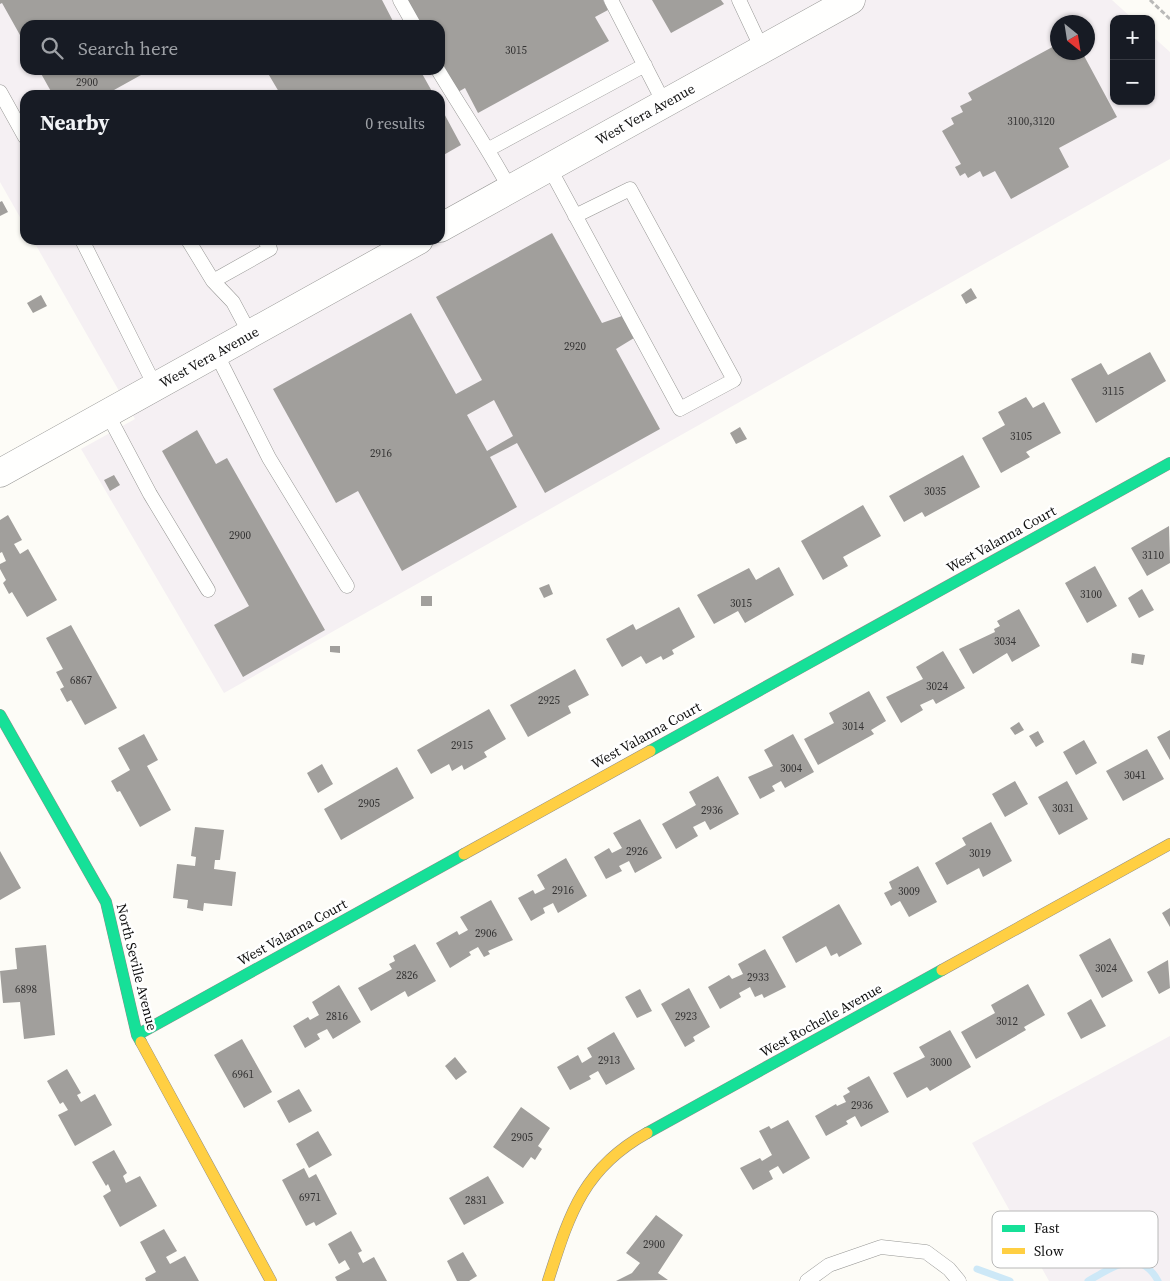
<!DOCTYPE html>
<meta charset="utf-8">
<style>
body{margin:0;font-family:"Source Serif 4",serif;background:#242831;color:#f1f3f6}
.controls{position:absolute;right:15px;top:15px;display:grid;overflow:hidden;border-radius:10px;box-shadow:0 1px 4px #0004}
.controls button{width:45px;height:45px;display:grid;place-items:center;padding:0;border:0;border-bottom:1px solid #363941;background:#171b24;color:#f1f3f6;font:25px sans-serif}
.compass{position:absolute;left:1050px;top:15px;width:45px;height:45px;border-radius:50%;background:#171b24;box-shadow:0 1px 4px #0004;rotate:150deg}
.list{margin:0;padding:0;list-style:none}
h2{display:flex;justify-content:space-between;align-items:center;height:65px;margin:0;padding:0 20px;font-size:21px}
h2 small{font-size:16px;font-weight:400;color:#9ea1a6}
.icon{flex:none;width:28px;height:28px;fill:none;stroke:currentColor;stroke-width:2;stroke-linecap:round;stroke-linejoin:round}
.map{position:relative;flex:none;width:1170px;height:1281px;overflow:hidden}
.search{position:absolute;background:#171b24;box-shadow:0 1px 4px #0004;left:20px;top:20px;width:425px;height:55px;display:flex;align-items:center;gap:12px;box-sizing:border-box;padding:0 18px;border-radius:15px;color:#9ea1a6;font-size:19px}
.panel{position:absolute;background:#171b24;box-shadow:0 1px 4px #0004;left:20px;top:90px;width:425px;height:155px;border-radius:15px}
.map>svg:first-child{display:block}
.industrial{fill:#f5f0f3;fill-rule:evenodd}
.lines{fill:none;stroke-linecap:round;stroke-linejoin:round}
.stream{stroke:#cde8f7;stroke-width:7}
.building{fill:#a19f9c;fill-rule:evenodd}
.lane-casing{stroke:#979795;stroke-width:15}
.street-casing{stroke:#979795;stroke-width:29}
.fast-casing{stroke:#8e8d8b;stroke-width:12}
.slow-casing{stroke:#8e8d8b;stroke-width:12}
.path{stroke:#b9b9b8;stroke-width:3;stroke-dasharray:5 2.5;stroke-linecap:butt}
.lane{stroke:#fffffe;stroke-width:14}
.street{stroke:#fffffe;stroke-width:28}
.fast{stroke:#16e098;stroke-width:11}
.slow{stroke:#ffcf43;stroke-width:11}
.labels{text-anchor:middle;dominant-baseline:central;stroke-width:5;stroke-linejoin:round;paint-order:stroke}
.number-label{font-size:11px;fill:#353434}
.street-label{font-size:14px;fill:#111;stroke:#fff}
.key{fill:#fff;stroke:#b8b8b8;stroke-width:1}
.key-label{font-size:14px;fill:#111}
</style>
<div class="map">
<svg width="1170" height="1281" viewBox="0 0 1170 1281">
<rect width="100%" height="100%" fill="#fdfcf7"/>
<!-- industrial -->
<path class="industrial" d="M0,0H1112L1133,19H1114V101H1151V35L1170,52V159L224,693L81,449L135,419L33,240H440V95H25V226L0,182ZM1058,22H1088V52H1058ZM25,25H440V70H25Z
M1170,1036V1281H1049L972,1143Z"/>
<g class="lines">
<!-- stream -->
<path class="stream" d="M977,1269L1010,1281
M1088,1281C1113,1267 1140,1247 1158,1281"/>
</g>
<!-- building -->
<path class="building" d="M0,0H382L395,25H241L239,21L232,25H25V44L2,3L0,4Z
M407,0H603L608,10L595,17L609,41L478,113L465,88L458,92L440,59V25H421Z
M652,0H721L724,4L671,33Z
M1058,44V52H1082L1117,117L1059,148L1069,167L1011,199L995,171L983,177L980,171L968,178L965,173L960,176L955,167L961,164L942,131L954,124L951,118L963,112L960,106L972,100L968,93Z
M39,70H150L105,95H53Z
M266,70H420L434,95H274L279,92Z
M440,106L461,145L440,157Z
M2,201L8,212L0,216V202Z
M552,233L602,323L622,316L634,338L616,349L660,429L545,493L517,443L490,457L517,507L402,571L358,491L336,503L273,389L411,313L456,394L482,380L436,297ZM494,400L513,436L487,451L467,415Z
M971,288L977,298L966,304L961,295Z
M41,295L47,306L33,313L27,303Z
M1150,352L1166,381L1096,423L1071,379L1101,363L1108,375Z
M1026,397L1033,408L1044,402L1061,433L1026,452L1030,457L1001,473L982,438L1005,425L998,412Z
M740,427L747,439L736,444L730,433Z
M197,430L216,464L227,458L325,630L243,677L214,625L249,606L162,451Z
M963,455L980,487L925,517L922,512L904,522L889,496Z
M114,475L120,485L110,491L104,480Z
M863,505L881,536L843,557L848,566L823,580L801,541Z
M8,515L22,540L14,544L20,554L28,549L57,600L27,617L12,592L9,594L3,583L6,580L0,569V564L6,561L2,552L0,553V520Z
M1169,526L1170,563L1147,576L1131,548Z
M1095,566L1117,606L1087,623L1065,583Z
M779,567L794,595L745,623L738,611L714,624L697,595L749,568L756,580Z
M549,584L553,594L544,598L539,588Z
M1142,589L1154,610L1139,618L1128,598Z
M421,596H432V606H421Z
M679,607L695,637L672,650L674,654L663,660L661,656L646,664L641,656L622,667L606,639L633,624L636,630Z
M1019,609L1040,646L1012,662L1007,653L973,674L959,649L995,632L994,629L1000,626L997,621Z
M71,625L117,708L85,725L71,700L67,702L60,689L64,687L56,672L63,669L46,638Z
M330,646H340V653L330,652Z
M943,651L965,688L936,704L933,699L920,705L923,710L901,723L886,697L923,679L916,667Z
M1132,653L1145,655L1143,665L1131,663Z
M575,669L589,695L568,706L571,713L528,737L510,705Z
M869,691L886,721L871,730L874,734L818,765L804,739L834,723L829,713Z
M489,709L506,739L484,752L487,757L464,770L462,765L452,771L449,764L431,774L417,750Z
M1019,722L1024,730L1015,735L1010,728Z
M1170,730V760L1157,737Z
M1038,731L1044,742L1036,747L1029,736Z
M144,734L158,760L147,766L171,810L140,827L120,791L117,792L111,781L130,770L118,748Z
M793,734L814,772L785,788L781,781L772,786L775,791L760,799L748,777L773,766L764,750Z
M1084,740L1097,763L1076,775L1063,752Z
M1147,749L1164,779L1123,801L1106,771Z
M322,764L333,784L318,793L307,773Z
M397,767L414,798L341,840L324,809Z
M718,776L739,814L710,830L705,821L693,827L698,836L676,849L662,824L696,805L689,792Z
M1015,781L1028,804L1005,817L992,794Z
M1067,781L1088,819L1059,835L1038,797Z
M640,819L662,858L635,873L629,861L619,866L622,871L606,879L594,857L609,848L612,853L622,848L613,833Z
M991,822L1012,861L983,877L979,868L947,885L935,863L966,845L962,838Z
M195,827L224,830L220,860H215L214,869L236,872L232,906L204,903L203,911L187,908L188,900L173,898L177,864L195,866L196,857L191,856Z
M0,851L21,888L0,900Z
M566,858L587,896L558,913L553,903L543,908L545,913L531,921L518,898L533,890L535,894L545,889L537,875Z
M918,866L937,902L909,917L900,901L891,906L884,893L892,889L889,882Z
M491,900L513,940L488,951L490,954L484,957L478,947L469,952L471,955L450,968L436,943L457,931L459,935L468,930L460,917Z
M839,904L862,944L839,957L837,953L831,956L826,946L796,963L782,937Z
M1170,908V927L1162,913Z
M1110,938L1133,981L1102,998L1079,955Z
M415,944L436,981L408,997L405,991L371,1011L358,988L392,969L389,964L395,961L393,956Z
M46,945L55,1035L24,1039L20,1002L3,1003L0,971L17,969L15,948Z
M765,949L786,987L764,998L762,994L755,997L750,987L739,993L741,997L720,1009L708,987L729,975L732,979L743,974L738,964Z
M1168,960L1170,988L1159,994L1147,972Z
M1028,984L1045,1015L1024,1027L1026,1030L976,1059L961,1032L995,1013L991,1005Z
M339,985L361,1022L333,1039L327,1029L317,1034L320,1039L305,1048L293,1026L308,1017L310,1020L319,1015L312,1002Z
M689,988L710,1027L693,1037L695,1041L685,1047L661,1004Z
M640,989L652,1011L637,1018L625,997Z
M1091,999L1106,1026L1081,1039L1067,1013Z
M950,1030L971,1067L930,1091L927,1087L907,1098L893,1073L925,1057L919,1047Z
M614,1032L635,1069L606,1085L598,1071L589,1076L591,1079L570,1090L557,1067L578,1055L582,1063L592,1057L587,1048Z
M242,1039L272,1092L244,1108L214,1055Z
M455,1057L467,1072L456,1080L445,1066Z
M67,1069L81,1093L77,1095L81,1102L95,1094L112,1125L75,1146L58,1115L68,1110L63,1102L60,1104L47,1081Z
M869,1076L889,1112L861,1127L855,1116L846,1121L848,1124L826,1136L815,1116L836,1104L837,1106L846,1102L843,1096L850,1092L847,1088Z
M299,1089L312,1111L289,1123L277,1101Z
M521,1107L550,1128L538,1146L542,1149L535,1160L531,1157L523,1168L493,1147Z
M788,1120L810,1158L783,1174L778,1166L769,1171L773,1179L753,1190L740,1168L760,1158L762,1161L772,1155L759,1131L769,1126L771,1129Z
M318,1131L332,1155L309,1168L296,1144Z
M114,1150L127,1173L123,1176L126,1183L140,1176L157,1206L120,1227L103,1196L111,1191L108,1184L106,1186L92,1162Z
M304,1168L309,1178L316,1174L337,1214L316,1226L314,1222L306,1226L282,1180Z
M488,1176L504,1203L464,1225L449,1198Z
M656,1215L683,1235L658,1273L668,1280L616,1281L632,1273L640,1263L626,1253Z
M164,1229L177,1251L166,1257L170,1264L185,1256L199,1281H146L145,1278L156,1272L140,1242Z
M351,1231L362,1251L358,1253L363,1263L374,1257L387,1281H337L335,1277L350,1269L345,1260L339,1264L328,1244Z
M463,1252L477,1276L469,1281H457L447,1261Z"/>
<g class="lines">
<defs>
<path id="lane" d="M400,0L414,25
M611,0L664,103
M739,0L762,49
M438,70C462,110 488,148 510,189
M0,92L25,137
M489,149L645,65
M549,167L680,409L734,380L630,189L575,216
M82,240L155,386
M188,240L213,281
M250,334L233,302L213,281L270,249L265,240
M216,353L269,458L347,586
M107,413L150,494L208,590
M807,1281L829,1265L881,1247L926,1252L949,1269L959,1281"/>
<path id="street" d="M440,228L851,0
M0,473L419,240"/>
<path id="fast" d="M0,715L106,902L137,1035L141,1042
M650,751L1170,463
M137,1035L464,854
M647,1133L942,970"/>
<path id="slow" d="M464,854L650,751
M942,970L1170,844
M141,1042L271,1281
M548,1281C569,1216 582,1169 647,1133"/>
</defs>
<!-- lane casing -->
<use href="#lane" class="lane-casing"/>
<!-- street casing -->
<use href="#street" class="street-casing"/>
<!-- fast casing -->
<use href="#fast" class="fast-casing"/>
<!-- slow casing -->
<use href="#slow" class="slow-casing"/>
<!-- path -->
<path class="path" d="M1150,0L1170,19"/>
<!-- lane -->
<use href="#lane" class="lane"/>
<!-- street -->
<use href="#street" class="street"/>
<!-- fast -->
<use href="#fast" class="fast"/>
<!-- slow -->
<use href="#slow" class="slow"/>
</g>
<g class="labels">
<!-- number labels -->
<g class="number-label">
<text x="516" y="50">3015</text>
<text x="87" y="82">2900</text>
<text x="1031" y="121">3100,3120</text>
<text x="575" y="346">2920</text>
<text x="1113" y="391">3115</text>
<text x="1021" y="436">3105</text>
<text x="381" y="453">2916</text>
<text x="935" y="491">3035</text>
<text x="240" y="535">2900</text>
<text x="1153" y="555">3110</text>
<text x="1091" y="594">3100</text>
<text x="741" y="603">3015</text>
<text x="1005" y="641">3034</text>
<text x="81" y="680">6867</text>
<text x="937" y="686">3024</text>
<text x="549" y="700">2925</text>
<text x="853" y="726">3014</text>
<text x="462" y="745">2915</text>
<text x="791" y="768">3004</text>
<text x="1135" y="775">3041</text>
<text x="369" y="803">2905</text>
<text x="1063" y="808">3031</text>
<text x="712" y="810">2936</text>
<text x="637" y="851">2926</text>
<text x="980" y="853">3019</text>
<text x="563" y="890">2916</text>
<text x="909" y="891">3009</text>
<text x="486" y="933">2906</text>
<text x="1106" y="968">3024</text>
<text x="407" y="975">2826</text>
<text x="758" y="977">2933</text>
<text x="26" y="989">6898</text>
<text x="337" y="1016">2816</text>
<text x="686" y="1016">2923</text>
<text x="1007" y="1021">3012</text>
<text x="609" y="1060">2913</text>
<text x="941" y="1062">3000</text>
<text x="243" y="1074">6961</text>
<text x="862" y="1105">2936</text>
<text x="522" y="1137">2905</text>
<text x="310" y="1197">6971</text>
<text x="476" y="1200">2831</text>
<text x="654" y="1244">2900</text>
</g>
<!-- street labels -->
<g class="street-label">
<text transform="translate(645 114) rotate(-29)">West Vera Avenue</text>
<text transform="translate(209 357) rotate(-29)">West Vera Avenue</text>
<text transform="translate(1001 539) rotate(-29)">West Valanna Court</text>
<text transform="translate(646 735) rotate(-29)">West Valanna Court</text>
<text transform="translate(292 932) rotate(-29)">West Valanna Court</text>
<text transform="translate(137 967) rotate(76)">North Seville Avenue</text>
<text transform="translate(821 1020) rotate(-29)">West Rochelle Avenue</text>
</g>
</g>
<!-- legend -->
<rect x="992" y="1211" width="166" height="57" rx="8" class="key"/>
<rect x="1002" y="1225" width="23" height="7" fill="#16e098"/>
<rect x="1002" y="1248" width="23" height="6" fill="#ffcf43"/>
<g class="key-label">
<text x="1034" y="1233">Fast</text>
<text x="1034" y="1256">Slow</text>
</g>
</svg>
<div class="controls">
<button>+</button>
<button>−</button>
</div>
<svg class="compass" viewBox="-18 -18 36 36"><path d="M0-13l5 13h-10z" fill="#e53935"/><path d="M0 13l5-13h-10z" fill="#9ea1a6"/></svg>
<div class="search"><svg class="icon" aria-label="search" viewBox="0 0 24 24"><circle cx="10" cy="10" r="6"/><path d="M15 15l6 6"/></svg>Search here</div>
<section class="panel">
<h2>Nearby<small>0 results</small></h2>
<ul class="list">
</ul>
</section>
</div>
